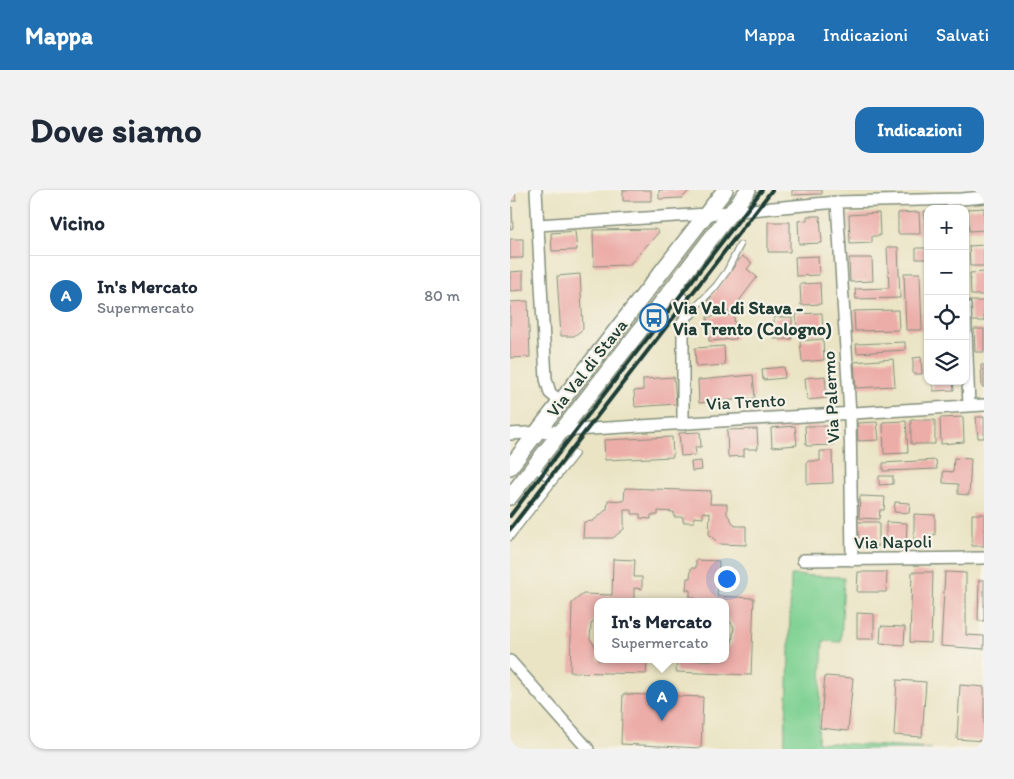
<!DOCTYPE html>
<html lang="it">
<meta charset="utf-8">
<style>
body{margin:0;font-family:Itim,sans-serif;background:#f2f2f3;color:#1f2937}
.controls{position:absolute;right:15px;top:15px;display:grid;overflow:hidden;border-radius:10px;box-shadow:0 1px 4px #0004}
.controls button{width:45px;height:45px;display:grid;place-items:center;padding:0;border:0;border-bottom:1px solid #e0e1e3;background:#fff;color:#1f2937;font:25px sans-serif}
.you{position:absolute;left:216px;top:388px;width:18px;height:18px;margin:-12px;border:4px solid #fff;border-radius:50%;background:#1a73e8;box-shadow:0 0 0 8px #1a73e833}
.badge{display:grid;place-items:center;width:32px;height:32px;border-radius:50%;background:#1f6fb2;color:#fff;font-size:16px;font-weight:700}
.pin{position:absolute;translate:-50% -41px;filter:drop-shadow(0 1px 2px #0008)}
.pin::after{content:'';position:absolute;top:26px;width:18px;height:15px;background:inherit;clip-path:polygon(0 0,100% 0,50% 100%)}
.popup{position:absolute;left:84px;top:408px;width:135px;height:65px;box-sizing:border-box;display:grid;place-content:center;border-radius:10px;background:#fff;filter:drop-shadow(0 1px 4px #0005);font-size:16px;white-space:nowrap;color:#747a83}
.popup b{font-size:19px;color:#1f2937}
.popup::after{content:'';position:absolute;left:50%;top:100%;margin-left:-10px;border:10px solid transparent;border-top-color:#fff}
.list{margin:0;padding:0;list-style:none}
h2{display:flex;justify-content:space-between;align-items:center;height:65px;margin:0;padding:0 20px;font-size:21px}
h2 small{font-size:16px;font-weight:400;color:#747a83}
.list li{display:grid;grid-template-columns:32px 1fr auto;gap:15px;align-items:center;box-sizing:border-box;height:80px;padding:0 20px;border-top:1px solid #e0e1e3}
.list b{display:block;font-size:19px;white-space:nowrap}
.list p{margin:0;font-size:16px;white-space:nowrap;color:#747a83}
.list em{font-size:16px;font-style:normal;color:#747a83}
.icon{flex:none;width:28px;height:28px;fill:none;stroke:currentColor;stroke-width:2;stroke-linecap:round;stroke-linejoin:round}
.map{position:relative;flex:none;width:474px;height:559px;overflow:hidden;border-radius:15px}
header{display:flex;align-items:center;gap:30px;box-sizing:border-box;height:70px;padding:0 25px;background:#1f6fb2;color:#fff}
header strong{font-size:24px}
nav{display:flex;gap:28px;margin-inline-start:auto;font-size:18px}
.intro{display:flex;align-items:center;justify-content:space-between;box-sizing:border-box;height:120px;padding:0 30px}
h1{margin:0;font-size:35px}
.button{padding:12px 22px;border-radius:15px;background:#1f6fb2;color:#fff;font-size:18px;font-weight:700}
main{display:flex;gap:30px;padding:0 30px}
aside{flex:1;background:#fff;border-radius:15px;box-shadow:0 1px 4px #0004}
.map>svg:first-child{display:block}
.green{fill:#7fd193;stroke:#4f8764}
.building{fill:#ecada9}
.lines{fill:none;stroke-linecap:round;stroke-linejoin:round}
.service-casing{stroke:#84907c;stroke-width:8}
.minor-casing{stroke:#84907c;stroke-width:14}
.tertiary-casing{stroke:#84907c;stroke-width:18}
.service{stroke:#fff;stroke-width:5.5}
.minor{stroke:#fff;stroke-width:11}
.tertiary{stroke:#fff;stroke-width:15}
.rail{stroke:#1f3d34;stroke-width:4}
.labels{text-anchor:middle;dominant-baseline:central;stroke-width:4.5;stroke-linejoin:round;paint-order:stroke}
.poi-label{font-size:18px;font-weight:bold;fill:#1f3d34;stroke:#f7f3e8;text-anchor:start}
.street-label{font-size:18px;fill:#1f3d34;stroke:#f7f3e8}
</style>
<header>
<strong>Mappa</strong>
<nav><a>Mappa</a><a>Indicazioni</a><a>Salvati</a></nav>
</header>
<div class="intro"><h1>Dove siamo</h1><a class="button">Indicazioni</a></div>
<main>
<aside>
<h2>Vicino<small></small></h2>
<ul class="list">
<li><span class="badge">A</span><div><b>In's Mercato</b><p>Supermercato</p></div><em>80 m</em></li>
</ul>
</aside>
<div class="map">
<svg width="474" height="559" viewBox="0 0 474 559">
<rect width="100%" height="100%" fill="#f7f3e8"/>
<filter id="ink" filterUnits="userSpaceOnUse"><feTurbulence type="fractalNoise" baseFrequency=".02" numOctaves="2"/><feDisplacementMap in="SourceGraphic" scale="10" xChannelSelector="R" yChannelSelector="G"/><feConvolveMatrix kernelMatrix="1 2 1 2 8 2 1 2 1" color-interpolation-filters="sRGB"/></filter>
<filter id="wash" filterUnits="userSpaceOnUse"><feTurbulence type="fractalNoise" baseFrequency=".0096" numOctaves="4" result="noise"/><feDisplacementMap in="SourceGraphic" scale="20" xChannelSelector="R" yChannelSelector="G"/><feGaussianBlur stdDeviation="1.12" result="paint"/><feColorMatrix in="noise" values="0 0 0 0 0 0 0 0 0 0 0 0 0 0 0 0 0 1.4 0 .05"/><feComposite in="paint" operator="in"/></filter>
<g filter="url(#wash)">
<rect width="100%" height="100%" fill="#eae4c4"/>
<!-- green -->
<path class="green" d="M281,385L334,387L331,452L313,451L308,552L422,559H274L278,496Z"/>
<g id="blocks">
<!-- building -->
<path class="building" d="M0,0H5L6,11H0Z
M113,0H141V11H113Z
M149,0H180L172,8L149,9Z
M282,0H312V4L282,5Z
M2,17L3,38L0,39V18Z
M474,18V40L459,41L458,19Z
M414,21H418V37H415Z
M409,22L410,44H388V23Z
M369,23L370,46H362V53L340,54L339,25Z
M297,26H310L312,53L289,54L288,31L297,30Z
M258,32H280V62H258Z
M145,39L149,42L119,75L84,76L83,40Z
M65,41L67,60L42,61L41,43Z
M0,49H13V68H0Z
M474,55V76H460L459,56Z
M377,57H388L390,108L346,109L345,99L379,98Z
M406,58H418V69H406Z
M232,66L242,73L237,79L247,87L220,123L210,116L205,122L195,115Z
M308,66L309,85L286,86L285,67Z
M339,68H362L363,91L340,92Z
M13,81V100L0,101V82Z
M474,82V105H461L460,83Z
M394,83H410L412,140H396Z
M70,84L73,139L64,146H51L47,86Z
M310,93L311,114L291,115L290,94Z
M18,111L20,167L0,168V112Z
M460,111H474V131H461Z
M388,120L389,140L345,141L344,121Z
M312,123L313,144L287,145L286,124Z
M224,125L226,149L199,151L197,127Z
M264,127H282V149H264Z
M464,139H474V162H465Z
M313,149L314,170L292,172L290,151Z
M395,152V160L347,163L346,154Z
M214,156L215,175L186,177L185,158Z
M411,167L412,184H403V168Z
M383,169L385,196L346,198L344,172Z
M471,175H474V197H472Z
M274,177L275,188L253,190L252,179Z
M243,185L245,208L189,213L188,190Z
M315,186L317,208L297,210L295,188Z
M164,187L166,214L125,217L124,201L133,200V189Z
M423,191H443L444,200L423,201Z
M453,227L454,252L431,254L430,228Z
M466,227H474V248H468Z
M401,230H425V254H401Z
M396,231L398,263L374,264L373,232Z
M367,232L369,250L348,251L347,233Z
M285,236L287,255L262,257L261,238Z
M295,236H322L323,255L296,256Z
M247,239L248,259H234V266L218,267L217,240Z
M190,242L191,257H185L186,265L171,266L169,243Z
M162,247L163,267L95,270L94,250Z
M310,261H322L323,293L297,294V271H310Z
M444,268L461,269L459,305L448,304V294L433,293V281L443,282Z
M426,270L427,279L373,281V273Z
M191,271L192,280L182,281L181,272Z
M369,286H383V294L369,295Z
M115,298L201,301L200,314H217V324L225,336H236V355L209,354L199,344L200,323L193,322V328L184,327V332H173V327H164V322L148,321V325H141V329L130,328V324H122V320H114V339L103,348H73L74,332L83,331L97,319L98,310L114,311Z
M350,306L375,307L374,320H370L369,329L349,328Z
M385,312L400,313L399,323L384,322Z
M404,324L425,325V345H415V355H404Z
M462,324H474V356H462Z
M346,332H369V356H347Z
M376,332L397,333L396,356H376Z
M103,369L125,370L124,387H132V399L124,398V412H88V426L81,434L80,449L88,460V470H137L136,484L60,482L62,413L73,404L102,405Z
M186,370L209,371L207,406L244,408L241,485L166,482L167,470H216V460L222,453L224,437L216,426V412H185V408L180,407V400H176L177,388H180L181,378H186Z
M348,382H377L376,402H347Z
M402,382H423L421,453L400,452Z
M435,382L456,383V445L474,446V459L431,456Z
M469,390H474V431H468Z
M347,423L364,424V449H347Z
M371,436L395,437L394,455L370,453Z
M315,486L343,488L338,541L310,538Z
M387,490L416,492L412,547L384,545Z
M450,495L474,497V551L447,549Z
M113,504L193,507L191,558L111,554Z"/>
</g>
</g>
<g filter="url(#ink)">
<use href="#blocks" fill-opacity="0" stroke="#84907c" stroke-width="1"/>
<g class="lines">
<defs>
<path id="service" d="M180,123L206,96L217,81L230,55
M25,279L43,292
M0,347L65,264"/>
<path id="minor" d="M26,0L36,189L40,203L50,211
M327,12L340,224L342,370
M28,35L197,24L327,12L451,9L474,7
M162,99L172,109L180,123L177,125L173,133V234
M455,116L459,216
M0,244L474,215
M293,370L474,368
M0,471L78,559"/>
<path id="tertiary" d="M0,277L215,0
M0,307L162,99L238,0"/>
</defs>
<!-- service casing -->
<use href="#service" class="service-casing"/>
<!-- minor casing -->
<use href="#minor" class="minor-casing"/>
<!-- tertiary casing -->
<use href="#tertiary" class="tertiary-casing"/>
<!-- service -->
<use href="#service" class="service"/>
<!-- minor -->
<use href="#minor" class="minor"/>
<!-- tertiary -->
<use href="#tertiary" class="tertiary"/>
<!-- rail -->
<path class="rail" d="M0,326L252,0
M0,339L262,0"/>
</g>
</g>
<!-- icons -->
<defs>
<symbol id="bus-ring" viewBox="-11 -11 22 22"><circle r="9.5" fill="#f7f3e8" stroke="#1f6fb2" stroke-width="1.5"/><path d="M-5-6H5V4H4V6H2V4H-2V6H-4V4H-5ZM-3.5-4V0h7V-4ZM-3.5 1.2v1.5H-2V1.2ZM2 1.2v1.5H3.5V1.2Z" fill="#1f6fb2"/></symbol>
</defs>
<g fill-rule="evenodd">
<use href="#bus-ring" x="128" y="112" width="32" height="32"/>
</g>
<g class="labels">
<!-- poi labels -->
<g class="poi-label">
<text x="163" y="118">Via Val di Stava -<tspan x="163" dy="21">Via Trento (Cologno)</tspan></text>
</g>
<!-- street labels -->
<g class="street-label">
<text transform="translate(77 178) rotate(-52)">Via Val di Stava</text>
<text transform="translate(321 207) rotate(-93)">Via Palermo</text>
<text transform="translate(236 212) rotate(-3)">Via Trento</text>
<text transform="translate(383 352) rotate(-1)">Via Napoli</text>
</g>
</g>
</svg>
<div class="controls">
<button>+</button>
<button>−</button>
<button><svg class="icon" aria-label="locate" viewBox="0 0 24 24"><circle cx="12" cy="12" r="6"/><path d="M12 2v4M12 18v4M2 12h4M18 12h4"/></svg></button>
<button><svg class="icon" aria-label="layers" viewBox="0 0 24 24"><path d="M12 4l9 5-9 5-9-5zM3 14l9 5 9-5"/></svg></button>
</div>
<div class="you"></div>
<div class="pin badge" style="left:152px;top:531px">A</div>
<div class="popup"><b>In's Mercato</b>Supermercato</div>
</div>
</main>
